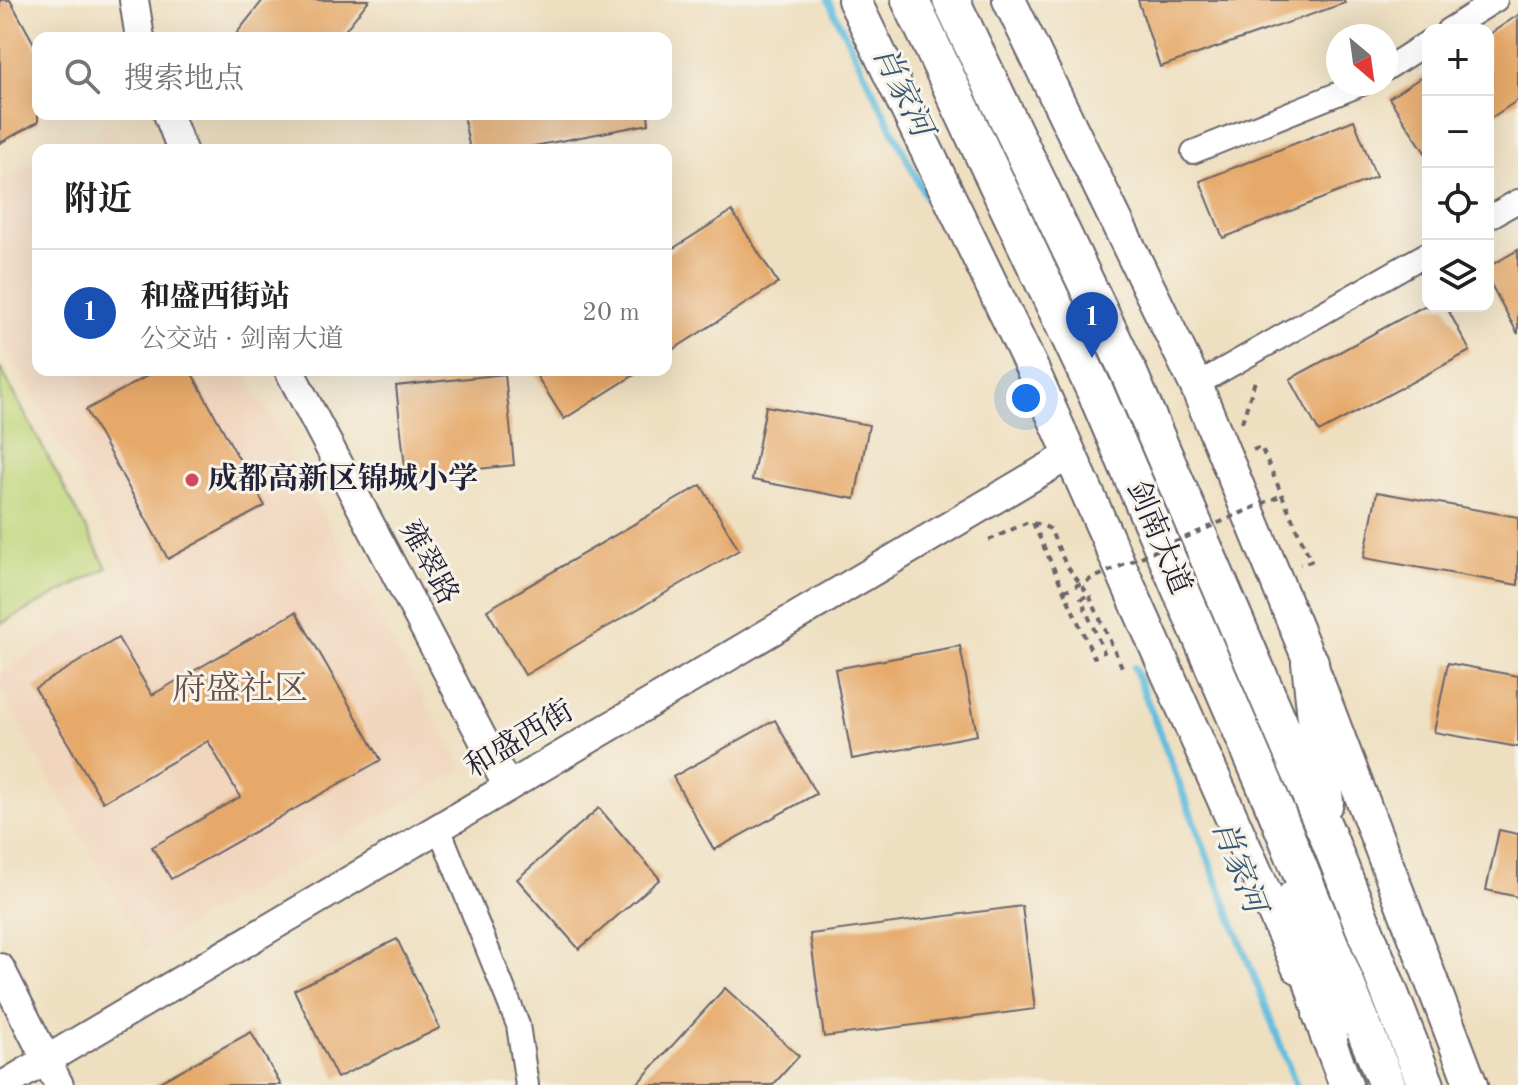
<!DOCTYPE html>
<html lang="zh">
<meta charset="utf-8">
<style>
body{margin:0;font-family:"Old Standard TT","Noto Serif SC",serif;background:#f6f6f6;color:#222}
.controls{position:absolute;right:24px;top:24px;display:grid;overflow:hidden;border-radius:16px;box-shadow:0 8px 32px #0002}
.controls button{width:72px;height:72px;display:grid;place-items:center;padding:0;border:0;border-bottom:2px solid #e0e0e0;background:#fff;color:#222;font:40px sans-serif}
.compass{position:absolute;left:1326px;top:24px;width:72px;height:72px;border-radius:50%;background:#fff;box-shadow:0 8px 32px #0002;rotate:151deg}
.you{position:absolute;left:1026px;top:398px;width:28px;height:28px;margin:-20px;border:6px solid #fff;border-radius:50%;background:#1a73e8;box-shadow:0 0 0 12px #1a73e833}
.badge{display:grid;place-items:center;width:52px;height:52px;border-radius:50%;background:#d1495b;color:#fff;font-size:26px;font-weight:700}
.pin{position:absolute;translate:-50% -66px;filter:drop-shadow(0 2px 4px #0008)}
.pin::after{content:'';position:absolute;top:42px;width:28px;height:24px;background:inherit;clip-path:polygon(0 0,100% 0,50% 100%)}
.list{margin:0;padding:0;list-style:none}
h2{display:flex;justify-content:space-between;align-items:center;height:104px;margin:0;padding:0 32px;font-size:34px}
h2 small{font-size:26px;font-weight:400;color:#767676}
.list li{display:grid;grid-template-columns:52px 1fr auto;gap:24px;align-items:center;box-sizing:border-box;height:128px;padding:0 32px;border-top:2px solid #e0e0e0}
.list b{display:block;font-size:30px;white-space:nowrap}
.list p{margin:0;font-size:26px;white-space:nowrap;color:#767676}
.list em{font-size:26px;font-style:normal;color:#767676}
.icon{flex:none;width:44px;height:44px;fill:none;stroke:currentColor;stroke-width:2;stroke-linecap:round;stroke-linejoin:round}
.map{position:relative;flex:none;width:1518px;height:1085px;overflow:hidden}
.search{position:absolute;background:#fff;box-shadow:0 8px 32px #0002;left:32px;top:32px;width:640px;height:88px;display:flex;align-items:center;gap:20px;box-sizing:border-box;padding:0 28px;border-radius:16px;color:#767676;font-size:30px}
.panel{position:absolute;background:#fff;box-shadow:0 8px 32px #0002;left:32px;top:144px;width:640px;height:232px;border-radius:16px}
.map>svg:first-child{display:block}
.built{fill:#f1d5bd}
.green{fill:#bfd67b;stroke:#707c5b;stroke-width:2}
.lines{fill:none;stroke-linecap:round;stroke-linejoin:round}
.stream{stroke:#61bcde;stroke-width:7}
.building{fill:#e6a969}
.minor-casing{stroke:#69646a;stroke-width:26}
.tertiary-casing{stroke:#69646a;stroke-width:32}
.secondary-casing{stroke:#69646a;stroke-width:36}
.trunk-casing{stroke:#69646a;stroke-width:40}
.path{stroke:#69646a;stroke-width:4;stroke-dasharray:6 6;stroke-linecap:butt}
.minor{stroke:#fff;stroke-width:22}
.tertiary{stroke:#fff;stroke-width:28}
.secondary{stroke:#fff;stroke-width:32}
.trunk{stroke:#fff;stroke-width:36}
.path-bridge{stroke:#69646a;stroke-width:4;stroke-dasharray:6 6;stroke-linecap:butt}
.poi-dot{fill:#d1495b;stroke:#f7f3e8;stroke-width:3}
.labels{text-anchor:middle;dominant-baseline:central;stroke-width:6;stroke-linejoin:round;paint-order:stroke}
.poi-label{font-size:30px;font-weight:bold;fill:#22223b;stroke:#f7f3e8;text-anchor:start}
.street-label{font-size:30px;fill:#22223b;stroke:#f7f3e8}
.water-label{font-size:32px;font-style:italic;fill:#385874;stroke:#f7f3e8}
.quarter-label{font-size:34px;fill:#67514b;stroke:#f7f3e8}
</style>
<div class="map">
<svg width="1518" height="1085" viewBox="0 0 1518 1085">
<rect width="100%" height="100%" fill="#f7f3e8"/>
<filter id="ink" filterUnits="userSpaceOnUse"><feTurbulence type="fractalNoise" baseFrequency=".0125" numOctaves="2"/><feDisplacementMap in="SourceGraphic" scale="16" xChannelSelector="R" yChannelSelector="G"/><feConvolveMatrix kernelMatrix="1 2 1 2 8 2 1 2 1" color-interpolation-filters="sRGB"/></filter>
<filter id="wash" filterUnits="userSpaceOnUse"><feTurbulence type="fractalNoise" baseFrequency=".006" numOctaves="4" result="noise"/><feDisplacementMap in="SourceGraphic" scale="32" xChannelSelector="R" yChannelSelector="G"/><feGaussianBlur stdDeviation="1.8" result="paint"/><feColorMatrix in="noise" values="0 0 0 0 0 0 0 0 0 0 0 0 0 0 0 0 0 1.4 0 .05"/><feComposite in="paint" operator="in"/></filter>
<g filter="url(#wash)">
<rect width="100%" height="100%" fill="#eedfc0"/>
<!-- built -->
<path class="built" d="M109,123L124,150H57Z
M38,160V370H244L463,769L145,950L0,689V674L139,591L0,334V180Z"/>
<!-- green -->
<path class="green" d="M0,367L107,568L0,624Z"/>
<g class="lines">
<!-- stream -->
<path class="stream" d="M828,0L930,205
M1134,667L1296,1085"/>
</g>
<g id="blocks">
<!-- building -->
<path class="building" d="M0,0H10L38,51V122L0,143Z
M263,0H369L339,38H233Z
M1138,0H1344L1345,3L1160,67Z
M1518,15V100L1488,120V35Z
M1428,73V157L1389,98Z
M463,114H648L649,124L513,150H470Z
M1354,120L1376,177L1223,238L1200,181Z
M732,211L778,283L666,354V253Z
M1518,250V334L1488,279V267Z
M1424,306H1446L1470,351L1319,432L1290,379Z
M158,370H190L265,506L168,559L86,410Z
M533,370H642L564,419Z
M505,374L514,465L406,477L396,386Z
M766,406L869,425L855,499L752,480Z
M701,485L739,550L525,675L487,610Z
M1377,492L1518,517V585L1364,558Z
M296,612L381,760L171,879L152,847L240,797L208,741L103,802L35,688L118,638L152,695Z
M960,646L977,735L852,759L835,669Z
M1448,663L1518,676V747L1434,732Z
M775,720L816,794L714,850L673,777Z
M599,808L660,879L579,949L517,879Z
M1499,830L1518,834V897L1486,890Z
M1022,906L1035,1009L824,1037L810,934Z
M397,939L440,1028L337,1078L294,990Z
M725,988L799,1056L773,1085H636Z
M251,1032L281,1085H154Z"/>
</g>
</g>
<g filter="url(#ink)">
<use href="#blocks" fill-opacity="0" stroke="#69646a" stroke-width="2"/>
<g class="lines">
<defs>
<path id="minor" d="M1448,30L1496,0
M1386,69L1428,42
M1193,152L1362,84
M1488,218L1518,201
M1196,385L1428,253
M439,828L518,1025L527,1085"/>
<path id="tertiary" d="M134,0L140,38
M168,114L182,150
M289,370L508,787
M0,968L59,1085
M4,1085L1071,454"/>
<path id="secondary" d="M854,0L1031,366L1298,967
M1009,0L1196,385L1310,662L1471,1085
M1319,1014L1346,1085"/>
<path id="trunk" d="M910,0L1096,393L1276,811L1387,1085
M951,0L1128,371L1329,839L1426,1085
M1310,662L1325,802
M1294,899L1307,964L1329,1037"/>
</defs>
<!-- minor casing -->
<use href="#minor" class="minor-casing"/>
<!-- tertiary casing -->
<use href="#tertiary" class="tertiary-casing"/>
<!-- secondary casing -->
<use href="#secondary" class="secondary-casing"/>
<!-- trunk casing -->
<use href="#trunk" class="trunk-casing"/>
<!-- path -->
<path class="path" d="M1242,422L1256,378
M1253,450L1261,447L1311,561L1300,564
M1033,523L1094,657L1104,652L1081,599L1089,595
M989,540L1026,523L1040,524L1050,529L1066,565L1089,595L1122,667"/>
<!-- minor -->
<use href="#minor" class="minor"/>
<!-- tertiary -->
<use href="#tertiary" class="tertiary"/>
<!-- secondary -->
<use href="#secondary" class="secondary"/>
<!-- trunk -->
<use href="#trunk" class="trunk"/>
<!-- path-bridge -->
<path class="path-bridge" d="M1064,591L1282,495"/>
</g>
</g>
<!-- markers -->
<circle class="poi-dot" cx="192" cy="480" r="8"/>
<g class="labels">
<!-- poi labels -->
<g class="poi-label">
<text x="208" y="480">成都高新区锦城小学</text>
</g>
<!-- street labels -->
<g class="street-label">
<text transform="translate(1158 538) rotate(67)">剑南大道</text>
<text transform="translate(428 563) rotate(62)">雍翠路</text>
<text transform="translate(520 740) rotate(-31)">和盛西街</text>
</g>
<!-- water labels -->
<g class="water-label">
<text transform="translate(901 92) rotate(64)">肖家河</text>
<text transform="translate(1237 867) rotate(69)">肖家河</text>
</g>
<!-- quarter labels -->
<g class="quarter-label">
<text x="240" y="690">府盛社区</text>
</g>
</g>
</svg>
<div class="controls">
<button>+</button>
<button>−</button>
<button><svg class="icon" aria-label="locate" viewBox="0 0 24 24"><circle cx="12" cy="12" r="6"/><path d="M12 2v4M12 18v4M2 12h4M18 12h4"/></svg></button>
<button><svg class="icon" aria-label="layers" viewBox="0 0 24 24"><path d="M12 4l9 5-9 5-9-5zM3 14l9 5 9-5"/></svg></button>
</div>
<svg class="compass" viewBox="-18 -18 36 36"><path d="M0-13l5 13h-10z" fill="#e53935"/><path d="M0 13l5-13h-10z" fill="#767676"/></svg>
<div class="you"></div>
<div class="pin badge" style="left:1092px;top:358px;background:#1a4fb4">1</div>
<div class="search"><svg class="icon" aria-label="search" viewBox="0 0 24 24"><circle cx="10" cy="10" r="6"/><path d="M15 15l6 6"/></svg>搜索地点</div>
<section class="panel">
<h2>附近<small></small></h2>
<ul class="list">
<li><span class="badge" style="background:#1a4fb4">1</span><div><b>和盛西街站</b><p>公交站 · 剑南大道</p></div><em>20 m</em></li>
</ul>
</section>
</div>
